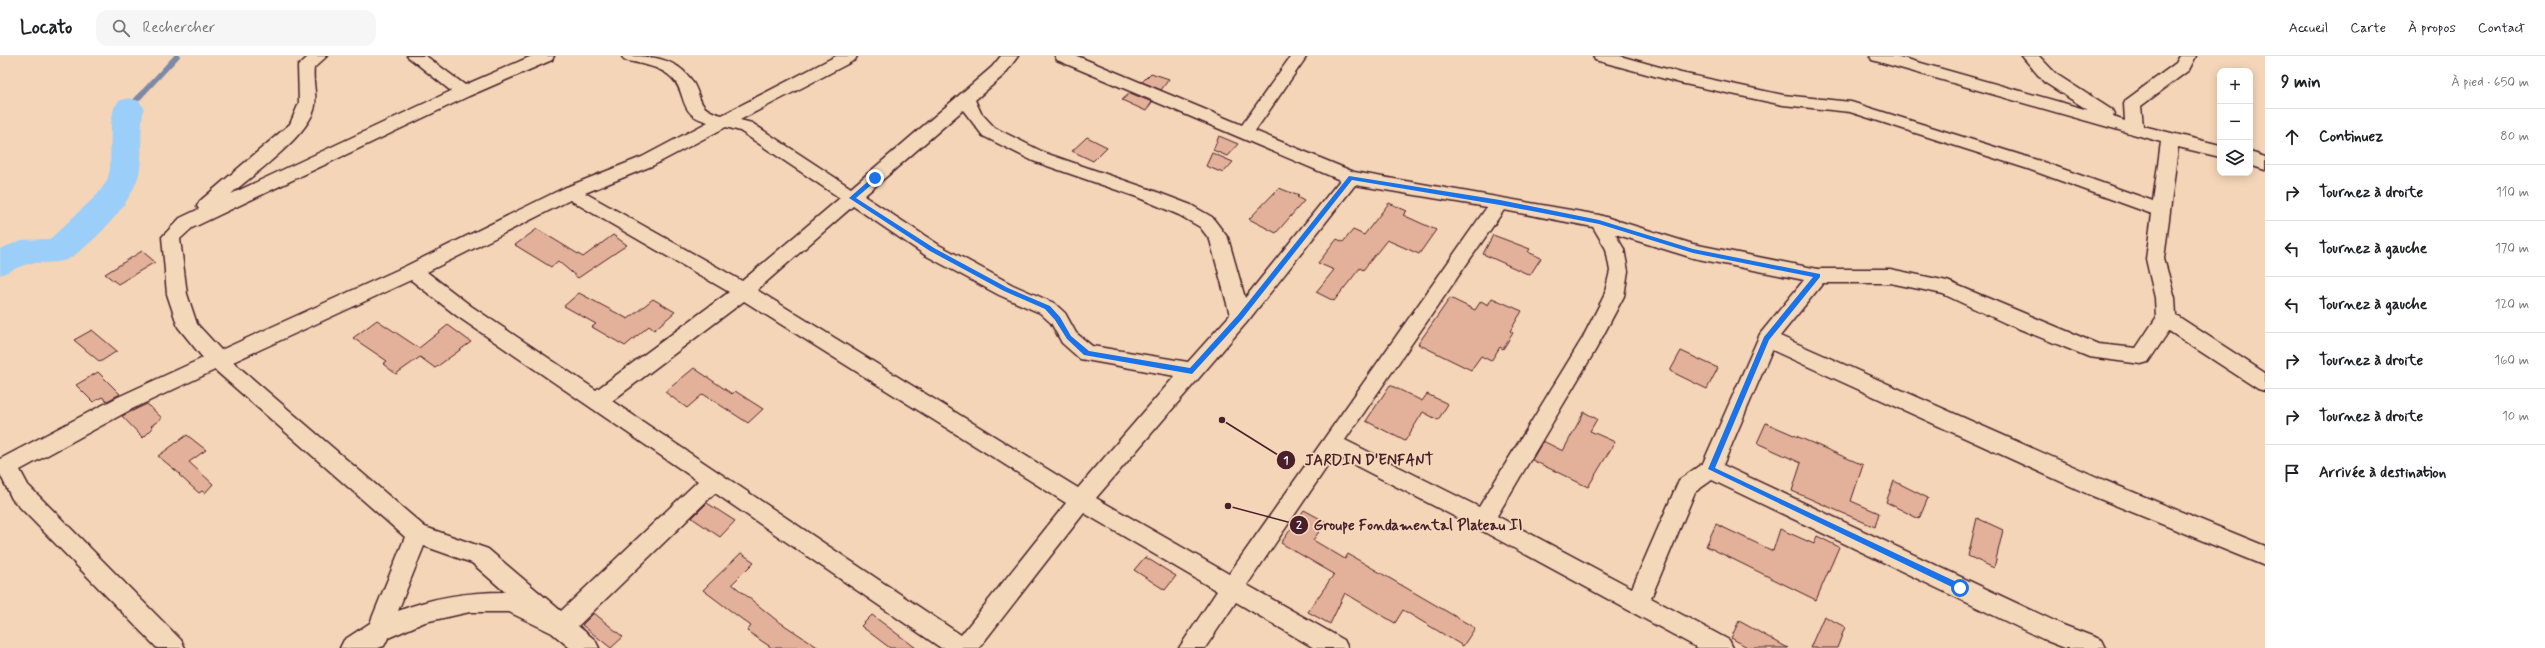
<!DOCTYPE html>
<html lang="fr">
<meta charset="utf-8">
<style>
body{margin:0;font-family:Mynerve,sans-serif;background:#f6f6f6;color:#202124}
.controls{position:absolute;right:12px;top:12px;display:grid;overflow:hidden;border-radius:8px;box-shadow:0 2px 10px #0003}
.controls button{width:36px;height:36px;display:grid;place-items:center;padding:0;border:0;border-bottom:1px solid #e0e0e0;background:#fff;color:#202124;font:20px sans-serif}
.stop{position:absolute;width:12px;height:12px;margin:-9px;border:3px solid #1a73e8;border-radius:50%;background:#fff}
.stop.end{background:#1a73e8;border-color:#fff;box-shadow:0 1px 4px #0008}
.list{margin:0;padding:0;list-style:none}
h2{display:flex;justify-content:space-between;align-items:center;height:52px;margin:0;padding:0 16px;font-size:17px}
h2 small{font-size:13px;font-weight:400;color:#757577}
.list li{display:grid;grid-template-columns:26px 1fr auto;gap:12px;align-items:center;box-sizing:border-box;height:56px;padding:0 16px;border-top:1px solid #e0e0e0}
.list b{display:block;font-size:15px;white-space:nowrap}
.list em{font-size:13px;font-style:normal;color:#757577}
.icon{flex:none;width:22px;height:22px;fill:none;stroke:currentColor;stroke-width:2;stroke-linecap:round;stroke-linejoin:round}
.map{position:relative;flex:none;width:2265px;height:592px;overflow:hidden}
header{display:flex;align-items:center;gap:24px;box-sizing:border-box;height:56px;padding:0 20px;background:#fff;border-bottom:1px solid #e0e0e0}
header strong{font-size:19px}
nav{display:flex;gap:22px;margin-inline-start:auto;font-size:14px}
.search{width:280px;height:36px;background:#f6f6f6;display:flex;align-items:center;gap:10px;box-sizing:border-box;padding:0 14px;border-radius:12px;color:#757577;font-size:15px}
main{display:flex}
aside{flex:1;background:#fff}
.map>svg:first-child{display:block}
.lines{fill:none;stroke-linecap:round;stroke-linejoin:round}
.stream{stroke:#7b88a6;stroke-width:5.5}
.river{fill:#9bcef8;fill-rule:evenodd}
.building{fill:#e3b19a;stroke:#4a1f2b}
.street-casing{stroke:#4a1f2b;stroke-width:3}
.street{fill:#f3d9ba;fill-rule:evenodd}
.route{fill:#1a73e8}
.leader{fill:none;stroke:#4a1f2b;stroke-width:1.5}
.callout-dot{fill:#4a1f2b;stroke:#f3d9ba;stroke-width:1.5}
.mark-label{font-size:12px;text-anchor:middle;font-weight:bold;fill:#fff}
.callout-label{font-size:15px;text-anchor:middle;font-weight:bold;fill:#4a1f2b;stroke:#f3d9ba;stroke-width:3.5;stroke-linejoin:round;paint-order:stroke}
</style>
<header>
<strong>Locato</strong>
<div class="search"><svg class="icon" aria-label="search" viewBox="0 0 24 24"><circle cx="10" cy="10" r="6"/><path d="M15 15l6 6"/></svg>Rechercher</div>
<nav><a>Accueil</a><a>Carte</a><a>À propos</a><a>Contact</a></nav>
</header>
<main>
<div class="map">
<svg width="2265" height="592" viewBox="0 0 2265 592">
<rect width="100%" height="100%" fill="#f4d5b7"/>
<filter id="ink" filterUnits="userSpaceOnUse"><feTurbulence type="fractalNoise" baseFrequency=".025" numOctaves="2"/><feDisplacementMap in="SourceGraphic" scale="8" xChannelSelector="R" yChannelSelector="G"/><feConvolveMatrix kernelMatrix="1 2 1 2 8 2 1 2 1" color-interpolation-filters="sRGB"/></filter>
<g filter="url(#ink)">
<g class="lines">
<!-- stream -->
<path class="stream" d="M129,52L177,0"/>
<!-- river -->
<path class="river" d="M129,42L139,45L144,52C139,72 143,92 140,113C136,143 96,186 70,202C58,209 42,205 28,208C19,210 9,216 0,219V193L22,184L50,183L97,139L107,125L110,113L111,67L114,52L119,45Z"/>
</g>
<!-- building -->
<path class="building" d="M1151,17L1169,23L1161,34L1142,26Z
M1130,37L1152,46L1146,55L1122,44Z
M1219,80L1238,88L1227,100L1213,94Z
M1087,81L1107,91L1093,105L1072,95Z
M1212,97L1233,106L1223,117L1206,110Z
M1279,132L1299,140L1297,141L1304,145L1276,177L1249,163Z
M1389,147L1407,155L1403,159L1436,174L1419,198L1387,184L1363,214L1360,212L1334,245L1316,236L1334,214L1318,207L1337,183L1343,186L1353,174L1364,179Z
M537,173L583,201L613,179L627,189L578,222L558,205L551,211L515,189Z
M1493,179L1530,193L1528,196L1541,202L1530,219L1483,198Z
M142,195L155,206L118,228L105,218Z
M579,237L628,263L653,243L675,256L654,274L649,270L625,290L592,271L596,268L564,250Z
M1450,242L1475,254L1481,245L1488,249L1492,242L1522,255L1510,275L1513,277L1503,293L1500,291L1491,305L1481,300L1471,314L1418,288Z
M377,264L419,292L448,269L471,286L435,312L420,301L396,318L383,308L387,305L353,282Z
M92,274L117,295L100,306L74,284Z
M1681,295L1718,312L1707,333L1670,315Z
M694,312L732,338L735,335L763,353L748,367L703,338L687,352L665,336Z
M98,316L120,338L107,345L102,341L93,346L76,329Z
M1390,329L1422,345L1427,338L1448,348L1438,364L1423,356L1405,385L1366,365Z
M147,348L162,362L151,370L153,372L143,382L122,360Z
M1584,356L1597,363L1590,375L1615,386L1588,431L1532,404L1543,385L1563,395Z
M1766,367L1863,409L1851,445L1879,457L1875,471L1792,435L1801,407L1757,387Z
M187,379L206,394L189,406L213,428L205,437L202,435L199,437L179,419L180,418L158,400Z
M1894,425L1928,442L1919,463L1886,446Z
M707,447L735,465L720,481L692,462Z
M1304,454L1326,466L1313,484L1345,503L1348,498L1475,572L1463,590L1403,554L1395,567L1345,537L1330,568L1308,556L1334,518L1281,487Z
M1977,462L2003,474L1994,512L1968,500Z
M1716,468L1773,495L1780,473L1814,488L1817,480L1839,491L1816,544L1706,490Z
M741,497L754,506L732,528L775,563L819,592H772L747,575L751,570L703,534Z
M1145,501L1176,520L1165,534L1134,514Z
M594,557L623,581L611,592L582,569Z
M872,559L916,592H890L861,570Z
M1824,560L1845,571L1837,592H1810Z
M1739,565L1788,592H1749L1731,582Z"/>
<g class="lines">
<defs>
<path id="street" d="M309,0H327L314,12C312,26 318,41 314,54C305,82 254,118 231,138L451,35L407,0H426L465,29L532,0H554L552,4L469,40L192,172L180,183L187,238L197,268L221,294L406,210L564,132L642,101L708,66C677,58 688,39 673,23C661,10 641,8 624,4L622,0C647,0 673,0 690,22C704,41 694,52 722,59L836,0H857L855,4L740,64L752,67L851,132L992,11L1001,0H1018L1004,19L975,44L981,57L995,72L1045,97L1149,133L1191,149L1212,161L1228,182L1245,242L1340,124L1057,4L1055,0H1077L1242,69L1291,0H1307L1255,75L1354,116L1599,159L1693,188L1818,213H1890L1947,225L2098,288L2136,292L2156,262L2155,242L2146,203L2152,158L2028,113L1850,56L1783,49L1680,27L1595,4L1593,0H1620L1681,17L1783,39L1851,46L2040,105L2153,145L2161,86L1872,4L1870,0H1896L2088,54L2044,26L2022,0H2039L2056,18L2112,54L2114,58L2113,61L2125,65L2124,48L2126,44L2176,7L2180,0H2196L2189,14L2141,50L2143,70L2220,89V101L2178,91L2164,203L2175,242L2176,259L2265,317V335L2258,333L2169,275L2148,306L2141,308L2089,301L2005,267L1943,238L1890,227H1823L1780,280L2106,425L2265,490V510L2090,439L1772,294L1723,409L2063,569L2102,584L2106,592H2065L2047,585L1712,424L1695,436L1651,542L1729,584L1733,592H1698L1475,471L1335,399L1247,529L1344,584L1348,592H1314L1236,546L1205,592H1179L1217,535L1084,457L979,592H941L715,437L578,570L595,584L599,592H570L552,577L509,556H470L425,566L388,582L384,590L378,592H340L344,584L370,567L405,481L215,314L132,353L20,414L28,429L181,584L185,592H157L12,443L0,418V403L118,341L203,302L178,271L167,238L162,181L180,162L199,153L197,150L200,145L290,68L299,47L298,10ZM963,54L983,80L1033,105L1137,141L1179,159L1200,171L1210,184L1230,259L1188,306L1092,290L1076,277L1065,257L1054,247L1013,229L939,189L864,140ZM726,71L740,75L840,142L742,225L585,137L654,109ZM1355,129L1487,151L1229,518L1096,442L1247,266ZM570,144L729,236L596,334L471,250L427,216ZM853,150L925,199L999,239L1040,257L1051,267L1062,287L1080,303L1175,320L1078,432L757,234ZM1504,154L1593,171L1606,193L1610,215L1604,240L1582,283L1479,451L1345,384ZM1615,178L1693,202L1804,224L1760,278L1703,407L1679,424L1632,532L1497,460L1596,293L1624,240L1628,215L1624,193ZM411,224L457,260L698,425L561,555L488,493L425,471L233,306ZM744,245L1066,447L961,579L612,345ZM424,490L472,507L505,536C467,536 433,541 398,555Z
M2250,96L2265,101V114L2250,109Z"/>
</defs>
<!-- street casing -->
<use href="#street" class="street-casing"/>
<!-- street -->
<use href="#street" class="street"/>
</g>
</g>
<!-- route -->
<path class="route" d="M1349,120L1500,144L1599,164L1693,193L1820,218V221L1769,284L1715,412L1963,529V534H1958L1708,413L1764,281L1813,221L1693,197L1599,168L1500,149L1352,124L1242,263L1192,318L1084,299L1067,283L1055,264L1045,253L1004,235L930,195L849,142L873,121H877V124L856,142L934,192L1008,232L1050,250L1060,261L1071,280L1089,295L1190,312L1238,259Z"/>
<!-- callouts -->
<path class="leader" d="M1222 364L1286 404M1228 450L1299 469"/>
<g class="callout-dot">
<circle cx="1222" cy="364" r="4"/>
<circle cx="1228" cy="450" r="4"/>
<circle cx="1286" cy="404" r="10"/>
<circle cx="1299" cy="469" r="10"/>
</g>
<g class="mark-label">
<text x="1286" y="408">1</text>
<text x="1299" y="473">2</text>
</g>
<g class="callout-label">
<text x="1369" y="409">JARDIN D'ENFANT</text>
<text x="1418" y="474">Groupe Fondamental Plateau II</text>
</g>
</svg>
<div class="controls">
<button>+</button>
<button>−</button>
<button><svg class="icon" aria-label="layers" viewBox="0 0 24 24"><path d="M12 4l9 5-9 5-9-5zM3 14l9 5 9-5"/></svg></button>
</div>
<div class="stop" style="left:1960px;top:532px"></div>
<div class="stop end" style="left:875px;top:122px"></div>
</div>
<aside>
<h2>9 min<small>À pied · 650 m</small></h2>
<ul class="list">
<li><svg class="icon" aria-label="ahead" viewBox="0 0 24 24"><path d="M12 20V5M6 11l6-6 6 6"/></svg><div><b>Continuez</b></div><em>80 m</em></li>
<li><svg class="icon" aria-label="right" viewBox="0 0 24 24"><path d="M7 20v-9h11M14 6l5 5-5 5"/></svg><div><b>Tournez à droite</b></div><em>110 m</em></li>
<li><svg class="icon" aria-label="left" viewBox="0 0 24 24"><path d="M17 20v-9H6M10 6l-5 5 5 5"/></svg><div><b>Tournez à gauche</b></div><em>170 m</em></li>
<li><svg class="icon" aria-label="left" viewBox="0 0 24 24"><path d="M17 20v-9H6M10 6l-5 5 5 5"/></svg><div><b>Tournez à gauche</b></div><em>120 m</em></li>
<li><svg class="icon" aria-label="right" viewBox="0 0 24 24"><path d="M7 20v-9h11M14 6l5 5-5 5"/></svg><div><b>Tournez à droite</b></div><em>160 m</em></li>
<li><svg class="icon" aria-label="right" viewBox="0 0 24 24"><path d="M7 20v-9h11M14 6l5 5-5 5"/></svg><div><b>Tournez à droite</b></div><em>10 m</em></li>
<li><svg class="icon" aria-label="arrive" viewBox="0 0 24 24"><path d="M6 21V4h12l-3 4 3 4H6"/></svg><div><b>Arrivée à destination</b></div></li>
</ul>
</aside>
</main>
